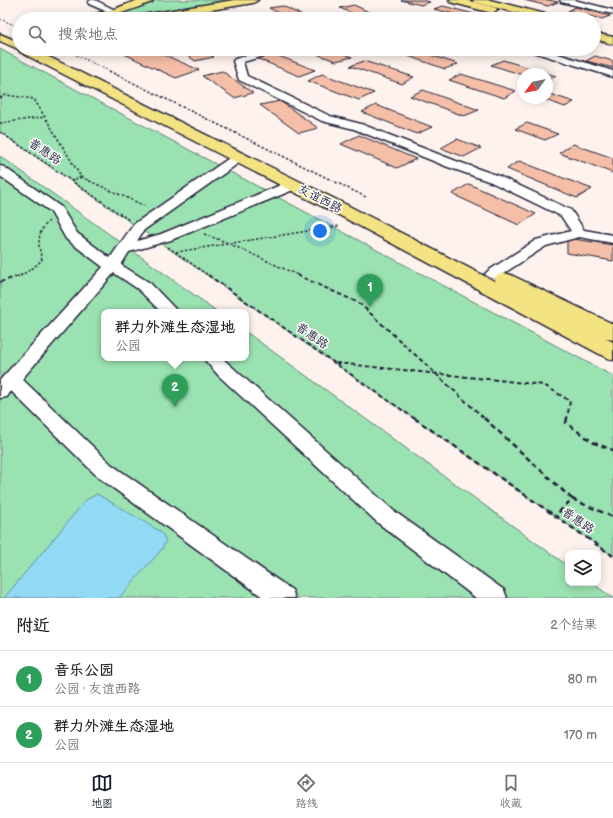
<!DOCTYPE html>
<html lang="zh">
<meta charset="utf-8">
<style>
body{margin:0;font-family:"Balsamiq Sans","LXGW WenKai TC",sans-serif;background:#f2f2f2;color:#202124}
.controls{position:absolute;right:12px;bottom:12px;display:grid;overflow:hidden;border-radius:8px;box-shadow:0 2px 10px #0003}
.controls button{width:36px;height:36px;display:grid;place-items:center;padding:0;border:0;border-bottom:1px solid #e0e0e0;background:#fff;color:#202124;font:20px sans-serif}
.compass{position:absolute;left:517px;top:68px;width:36px;height:36px;border-radius:50%;background:#fff;box-shadow:0 2px 10px #0003;rotate:237deg}
.you{position:absolute;left:320px;top:231px;width:14px;height:14px;margin:-10px;border:3px solid #fff;border-radius:50%;background:#1a73e8;box-shadow:0 0 0 6px #1a73e833}
.badge{display:grid;place-items:center;width:26px;height:26px;border-radius:50%;background:#111827;color:#fff;font-size:13px;font-weight:700}
.pin{position:absolute;translate:-50% -33px;filter:drop-shadow(0 1px 2px #0008)}
.pin::after{content:'';position:absolute;top:21px;width:14px;height:12px;background:inherit;clip-path:polygon(0 0,100% 0,50% 100%)}
.popup{position:absolute;left:101px;top:309px;width:148px;height:52px;box-sizing:border-box;display:grid;place-content:center;border-radius:8px;background:#fff;filter:drop-shadow(0 1px 3px #0005);font-size:13px;white-space:nowrap;color:#757577}
.popup b{font-size:15px;color:#202124}
.popup::after{content:'';position:absolute;left:50%;top:100%;margin-left:-8px;border:8px solid transparent;border-top-color:#fff}
.list{margin:0;padding:0;list-style:none}
h2{display:flex;justify-content:space-between;align-items:center;height:52px;margin:0;padding:0 16px;font-size:17px}
h2 small{font-size:13px;font-weight:400;color:#757577}
.list li{display:grid;grid-template-columns:26px 1fr auto;gap:12px;align-items:center;box-sizing:border-box;height:56px;padding:0 16px;border-top:1px solid #e0e0e0}
.list b{display:block;font-size:15px;white-space:nowrap}
.list p{margin:0;font-size:13px;white-space:nowrap;color:#757577}
.list em{font-size:13px;font-style:normal;color:#757577}
.icon{flex:none;width:22px;height:22px;fill:none;stroke:currentColor;stroke-width:2;stroke-linecap:round;stroke-linejoin:round}
.map{position:relative;flex:none;width:613px;height:598px;overflow:hidden}
.search{position:absolute;background:#fff;box-shadow:0 2px 10px #0003;left:12px;right:12px;top:12px;height:44px;display:flex;align-items:center;gap:10px;box-sizing:border-box;padding:0 14px;border-radius:22px;color:#757577;font-size:15px}
.sheet{height:164px;background:#fff}
nav{display:flex;justify-content:space-around;align-items:center;box-sizing:border-box;height:56px;border-top:1px solid #e0e0e0;background:#fff;font-size:11px;color:#757577}
nav a{display:grid;justify-items:center;gap:2px}
nav .on{color:#111827}
.map>svg:first-child{display:block}
.green{fill:#9ae2b1;stroke:#5e8276}
.water{fill:#92d9f4;stroke:#6590aa}
.building{fill:#f4bea7;stroke:#22223b}
.lines{fill:none;stroke-linecap:round;stroke-linejoin:round}
.minor-casing{stroke:#22223b;stroke-width:3}
.major-casing{stroke:#22223b;stroke-width:3}
.path-far3{stroke:#22223b;stroke-width:1;stroke-dasharray:2 1.5;stroke-linecap:butt}
.path-far2{stroke:#22223b;stroke-width:1.5;stroke-dasharray:2.5 2;stroke-linecap:butt}
.path-far1{stroke:#22223b;stroke-width:2;stroke-dasharray:4.5 3;stroke-linecap:butt}
.path{stroke:#22223b;stroke-width:2.5;stroke-dasharray:5.5 4;stroke-linecap:butt}
.minor{fill:#fff;fill-rule:evenodd}
.major{fill:#f4e382;fill-rule:evenodd}
.labels{text-anchor:middle;dominant-baseline:central;stroke-width:3;stroke-linejoin:round;paint-order:stroke}
.street-label{font-size:12px;fill:#22223b;stroke:#fff}
</style>
<div class="map">
<svg width="613" height="598" viewBox="0 0 613 598">
<rect width="100%" height="100%" fill="#fdf2ed"/>
<filter id="ink" filterUnits="userSpaceOnUse"><feTurbulence type="fractalNoise" baseFrequency=".025" numOctaves="2"/><feDisplacementMap in="SourceGraphic" scale="8" xChannelSelector="R" yChannelSelector="G"/><feConvolveMatrix kernelMatrix="1 2 1 2 8 2 1 2 1" color-interpolation-filters="sRGB"/></filter>
<g filter="url(#ink)">
<!-- green -->
<path class="green" d="M156,0H230L121,19H94L128,10Z
M0,49L613,376V556L0,132Z
M0,156L218,312H104V358H246V332L568,566V583H592L613,598H0Z"/>
<!-- water -->
<path class="water" d="M97,494L161,532L166,541L162,549L119,598H4L86,500Z"/>
<!-- building -->
<path class="building" d="M401,0H421L430,2L421,5Z
M524,0H548L558,2L548,6Z
M354,5L382,18L365,19L340,8Z
M283,6L305,17L291,19L269,8Z
M443,6L486,17L481,19H474L434,9Z
M576,7L610,16L602,19L568,11Z
M238,12L255,18L214,19Z
M121,49H151L199,70L176,78L122,53Z
M179,49H202L214,57L195,61Z
M302,49H330L352,57L336,61Z
M401,49H412L458,64L445,69L394,51Z
M484,49H507L497,53Z
M271,53L315,70L299,76L256,58Z
M595,56L613,61V68L586,61Z
M503,60L556,76L547,81V74H523V75L491,65Z
M364,61L414,77L402,84L350,66Z
M222,71L253,93L234,98L202,76Z
M322,74L374,93L359,100L308,81Z
M461,74L516,91L504,98L449,80Z
M423,90L479,110L464,116L410,96Z
M547,93L574,102L565,107L540,98H547Z
M280,101L318,128L299,133L260,105Z
M376,105L432,127L417,134L362,112Z
M527,123L558,134L545,140L515,129Z
M359,135L416,159L397,168L341,144Z
M457,139L481,148L464,157L441,148Z
M573,144L613,158V173L559,153Z
M519,161L592,189L577,198L507,169Z
M469,184L536,214L519,225L452,194Z
M567,238L613,245V261L567,253Z"/>
<g class="lines">
<defs>
<path id="minor" d="M91,0H95L119,12L118,14H112L89,4L88,2Z
M560,0H574L613,10V14L561,2Z
M269,49H284L282,51L243,62L247,76L330,116L361,124L456,161L499,176L571,210L584,230L613,235V243L579,237L546,246L498,277L493,279L488,277L485,274L488,271L536,240L571,231L561,216L491,182L448,167L354,129L322,121L239,80L233,61L235,59Z
M528,49H542L613,71V77L530,51Z
M239,153L243,154L245,157L243,160L144,230L137,241L161,234L288,182H298L299,185L298,188L171,240L129,252L121,265L150,283L178,312H161L138,289L114,273L22,379L112,465L292,590L295,598H264L98,477L11,391L7,397L0,398V380L103,267L66,239L51,212L0,176V166L4,167L61,207L77,233L110,258L134,224L235,154Z
M203,358H222L394,511L504,590L507,598H476L378,523L219,376Z"/>
<path id="major" d="M138,0H153L152,2C126,12 109,19 81,19L82,17L112,10Z
M234,0H258L253,3L156,19H131L136,16Z
M449,0H466L496,8L497,10L492,13L450,2Z
M473,0H490L557,17L558,19H540L474,2Z
M594,33L613,37V44L594,39Z
M0,34L19,42V49H33L347,205L496,282L494,279L497,275L504,273L511,275L613,324V340L605,338L569,320L613,342V360L605,357L335,213L20,52L18,49L0,41Z"/>
</defs>
<!-- minor casing -->
<use href="#minor" class="minor-casing"/>
<!-- major casing -->
<use href="#major" class="major-casing"/>
<!-- path-far3 -->
<path class="path-far3" d="M0,19L19,27
M64,49L111,72"/>
<!-- path-far2 -->
<path class="path-far2" d="M109,71L366,197
M0,98L6,95L34,99L81,177L71,181
M0,123L45,117
M0,132L129,220
M81,177L147,207
M204,234L228,243L300,276
M168,247L209,276
M176,252L339,226
M20,276L33,268L42,260C38,244 36,233 49,221"/>
<!-- path-far1 -->
<path class="path-far1" d="M208,275L415,419
M297,275L359,303L485,419
M0,282L22,275
M336,363L544,385L570,401L567,419"/>
<!-- path -->
<path class="path" d="M414,418L613,556
M484,418L572,499L555,516
M567,418L566,423L594,443L613,450
M572,499L613,517"/>
<!-- minor -->
<use href="#minor" class="minor"/>
<!-- major -->
<use href="#major" class="major"/>
</g>
</g>
<g class="labels">
<!-- street labels -->
<g class="street-label">
<text transform="translate(45 152) rotate(34)">普惠路</text>
<text transform="translate(320 199) rotate(27)">友谊西路</text>
<text transform="translate(312 336) rotate(35)">普惠路</text>
<text transform="translate(578 521) rotate(35)">普惠路</text>
</g>
</g>
</svg>
<div class="controls">
<button><svg class="icon" aria-label="layers" viewBox="0 0 24 24"><path d="M12 4l9 5-9 5-9-5zM3 14l9 5 9-5"/></svg></button>
</div>
<svg class="compass" viewBox="-18 -18 36 36"><path d="M0-13l5 13h-10z" fill="#e53935"/><path d="M0 13l5-13h-10z" fill="#757577"/></svg>
<div class="you"></div>
<div class="pin badge" style="left:370px;top:307px;background:#2e9e5b">1</div>
<div class="pin badge" style="left:175px;top:407px;background:#2e9e5b">2</div>
<div class="popup"><b>群力外滩生态湿地</b>公园</div>
<div class="search"><svg class="icon" aria-label="search" viewBox="0 0 24 24"><circle cx="10" cy="10" r="6"/><path d="M15 15l6 6"/></svg>搜索地点</div>
</div>
<section class="sheet">
<h2>附近<small>2个结果</small></h2>
<ul class="list">
<li><span class="badge" style="background:#2e9e5b">1</span><div><b>音乐公园</b><p>公园 · 友谊西路</p></div><em>80 m</em></li>
<li><span class="badge" style="background:#2e9e5b">2</span><div><b>群力外滩生态湿地</b><p>公园</p></div><em>170 m</em></li>
</ul>
</section>
<nav>
<a class="on"><svg class="icon" aria-label="map" viewBox="0 0 24 24"><path d="M3 6l6-2 6 2 6-2v14l-6 2-6-2-6 2zM9 4v14M15 6v14"/></svg>地图</a>
<a><svg class="icon" aria-label="directions" viewBox="0 0 24 24"><path d="M12 3l9 9-9 9-9-9zM9 14v-3h6M13 9l2 2-2 2"/></svg>路线</a>
<a><svg class="icon" aria-label="saved" viewBox="0 0 24 24"><path d="M7 4h10v16l-5-4-5 4z"/></svg>收藏</a>
</nav>
